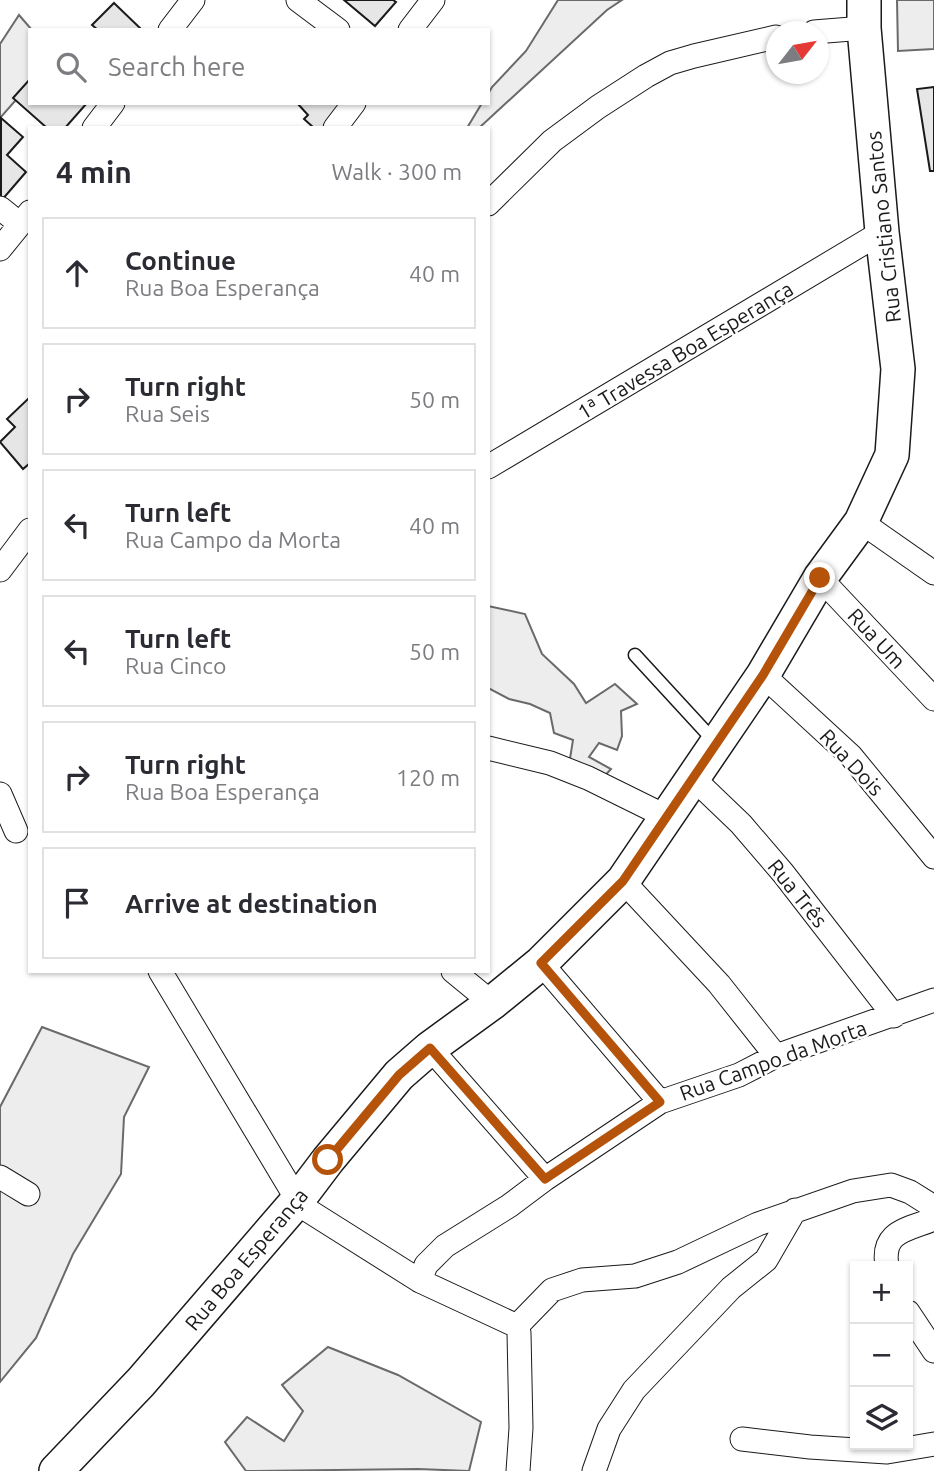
<!DOCTYPE html>
<meta charset="utf-8">
<style>
body{margin:0;font-family:Ubuntu,sans-serif;background:#f7f7f7;color:#2b2b33}
.controls{position:absolute;right:21px;bottom:21px;display:grid;overflow:hidden;border-radius:0px;box-shadow:0 2px 5px #0004}
.controls button{width:63px;height:63px;display:grid;place-items:center;padding:0;border:0;border-bottom:2px solid #e1e1e2;background:#fff;color:#2b2b33;font:35px sans-serif}
.compass{position:absolute;left:766px;top:21px;width:63px;height:63px;border-radius:50%;background:#fff;box-shadow:0 2px 5px #0004;rotate:59deg}
.stop{position:absolute;width:21px;height:21px;margin:-16px;border:5px solid #b45309;border-radius:50%;background:#fff}
.stop.end{background:#b45309;border-color:#fff;box-shadow:0 2px 7px #0008}
.list{margin:0;padding:0;list-style:none}
h2{display:flex;justify-content:space-between;align-items:center;height:91px;margin:0;padding:0 28px;font-size:30px}
h2 small{font-size:23px;font-weight:400;color:#7c7c81}
.list li{display:grid;grid-template-columns:46px 1fr auto;gap:21px;align-items:center;box-sizing:border-box;height:112px;margin:0 14px 14px;padding:0 14px;border:2px solid #e1e1e2;border-radius:0px}
.list b{display:block;font-size:26px;white-space:nowrap}
.list p{margin:0;font-size:23px;white-space:nowrap;color:#7c7c81}
.list em{font-size:23px;font-style:normal;color:#7c7c81}
.icon{flex:none;width:38px;height:38px;fill:none;stroke:currentColor;stroke-width:2;stroke-linecap:round;stroke-linejoin:round}
.map{position:relative;flex:none;width:934px;height:1471px;overflow:hidden}
.search{position:absolute;background:#fff;box-shadow:0 2px 5px #0004;left:28px;top:28px;width:462px;height:77px;display:flex;align-items:center;gap:18px;box-sizing:border-box;padding:0 24px;border-radius:0px;color:#7c7c81;font-size:26px}
.panel{position:absolute;background:#fff;box-shadow:0 2px 5px #0004;left:28px;top:126px;width:462px;height:847px;border-radius:0px}
.map>svg:first-child{display:block}
.built{fill:#ededed;stroke:#6a6a6a;stroke-width:2}
.building{fill:#e6e6e6;stroke:#1a1a1a;stroke-width:2}
.lines{fill:none;stroke-linecap:round;stroke-linejoin:round}
.lane-casing{stroke:#1a1a1a;stroke-width:15}
.street-casing{stroke:#1a1a1a;stroke-width:25}
.secondary-casing{stroke:#1a1a1a;stroke-width:36}
.lane{stroke:#fff;stroke-width:12}
.street{stroke:#fff;stroke-width:23}
.secondary{stroke:#fff;stroke-width:33}
.route{stroke:#b45309;stroke-width:9}
.labels{text-anchor:middle;dominant-baseline:central;stroke-width:5;stroke-linejoin:round;paint-order:stroke}
.street-label{font-size:21px;fill:#1a1a1a;stroke:#fff}
</style>
<div class="map">
<svg width="934" height="1471" viewBox="0 0 934 1471">
<rect width="100%" height="100%" fill="#fff"/>
<!-- built -->
<path class="built" d="M558,0H622L607,10L479,128H467L482,103H488V94L492,87L526,51Z
M897,0H934V49L898,51Z
M19,15L32,30H30V84L0,118V44Z
M488,606L525,614L542,654L574,684L586,703L615,684L637,704L621,711L622,736L617,750L599,743L589,757L611,769L602,779L569,765L573,740L554,733L550,713L530,704L509,699L488,688Z
M42,1027L149,1067L124,1117L121,1174L73,1254L36,1338L0,1382V1107Z
M328,1347L398,1375L481,1422L469,1471L418,1469L246,1471L225,1442L247,1417L284,1441L303,1411L282,1385Z"/>
<!-- building -->
<path class="building" d="M344,0H393L396,2L375,26Z
M114,3L141,29L140,30H98L92,25Z
M30,79V103H87L65,128H47L13,98Z
M934,87V171H930L917,89Z
M297,103H346L325,128H314L304,119L308,115Z
M1,118L23,137L7,155L26,172L1,201Z
M30,397V463L23,469L0,442L15,427L7,419Z"/>
<g class="lines">
<defs>
<path id="lane" d="M635,655L715,742"/>
<path id="street" d="M298,0L338,30
M170,30L193,0
M410,30L433,0
M814,32L864,28
M94,128L113,103
M335,128L354,103
M488,204L552,141L598,107L646,76L670,63L694,56L776,37
M0,208L20,224
M0,249L30,212
M488,467L882,232
M861,522L934,573
M0,570L30,530
M820,578L934,699
M763,675L851,756L934,857
M488,748L550,763L588,778L667,817
M693,778L741,824L783,873L894,1016
M0,794L16,831
M623,881L719,984L776,1056
M541,963L660,1102
M160,971L301,1206L420,1281L517,1326L519,1333L521,1428L518,1471
M453,971L492,1003
M430,1048L545,1179
M0,1177L28,1194
M887,1266C881,1231 907,1230 934,1219
M420,1281L426,1265L445,1246L509,1206L545,1179L660,1102L739,1075L776,1056L934,1000
M908,1312L934,1351
M517,1326L552,1290L582,1280L635,1276L678,1262L758,1224L853,1191L891,1185L910,1192L934,1207
M742,1439L810,1447L887,1452L934,1444
M594,1471L609,1429L634,1390L731,1288L766,1260L795,1210"/>
<path id="secondary" d="M56,1471L141,1382L297,1201L328,1160L399,1075L430,1048L492,1003L541,963L623,881L763,675L820,578L861,522L892,455L898,369L882,232L864,28V0"/>
</defs>
<!-- lane casing -->
<use href="#lane" class="lane-casing"/>
<!-- street casing -->
<use href="#street" class="street-casing"/>
<!-- secondary casing -->
<use href="#secondary" class="secondary-casing"/>
<!-- lane -->
<use href="#lane" class="lane"/>
<!-- street -->
<use href="#street" class="street"/>
<!-- secondary -->
<use href="#secondary" class="secondary"/>
</g>
<g class="lines">
<!-- route -->
<path class="route" d="M328,1160L399,1075L430,1048L545,1179L660,1102L541,963L623,881L763,675L820,578"/>
</g>
<g class="labels">
<!-- street labels -->
<g class="street-label">
<text transform="translate(883 227) rotate(-96)">Rua Cristiano Santos</text>
<text transform="translate(685 350) rotate(-31)">1ª Travessa Boa Esperança</text>
<text transform="translate(877 638) rotate(47)">Rua Um</text>
<text transform="translate(852 762) rotate(47)">Rua Dois</text>
<text transform="translate(798 893) rotate(51)">Rua Três</text>
<text transform="translate(773 1060) rotate(-20)">Rua Campo da Morta</text>
<text transform="translate(246 1259) rotate(-50)">Rua Boa Esperança</text>
</g>
</g>
</svg>
<div class="controls">
<button>+</button>
<button>−</button>
<button><svg class="icon" aria-label="layers" viewBox="0 0 24 24"><path d="M12 4l9 5-9 5-9-5zM3 14l9 5 9-5"/></svg></button>
</div>
<svg class="compass" viewBox="-18 -18 36 36"><path d="M0-13l5 13h-10z" fill="#e53935"/><path d="M0 13l5-13h-10z" fill="#7c7c81"/></svg>
<div class="stop" style="left:328px;top:1160px"></div>
<div class="stop end" style="left:820px;top:578px"></div>
<div class="search"><svg class="icon" aria-label="search" viewBox="0 0 24 24"><circle cx="10" cy="10" r="6"/><path d="M15 15l6 6"/></svg>Search here</div>
<section class="panel">
<h2>4 min<small>Walk · 300 m</small></h2>
<ul class="list">
<li><svg class="icon" aria-label="ahead" viewBox="0 0 24 24"><path d="M12 20V5M6 11l6-6 6 6"/></svg><div><b>Continue</b><p>Rua Boa Esperança</p></div><em>40 m</em></li>
<li><svg class="icon" aria-label="right" viewBox="0 0 24 24"><path d="M7 20v-9h11M14 6l5 5-5 5"/></svg><div><b>Turn right</b><p>Rua Seis</p></div><em>50 m</em></li>
<li><svg class="icon" aria-label="left" viewBox="0 0 24 24"><path d="M17 20v-9H6M10 6l-5 5 5 5"/></svg><div><b>Turn left</b><p>Rua Campo da Morta</p></div><em>40 m</em></li>
<li><svg class="icon" aria-label="left" viewBox="0 0 24 24"><path d="M17 20v-9H6M10 6l-5 5 5 5"/></svg><div><b>Turn left</b><p>Rua Cinco</p></div><em>50 m</em></li>
<li><svg class="icon" aria-label="right" viewBox="0 0 24 24"><path d="M7 20v-9h11M14 6l5 5-5 5"/></svg><div><b>Turn right</b><p>Rua Boa Esperança</p></div><em>120 m</em></li>
<li><svg class="icon" aria-label="arrive" viewBox="0 0 24 24"><path d="M6 21V4h12l-3 4 3 4H6"/></svg><div><b>Arrive at destination</b></div></li>
</ul>
</section>
</div>
